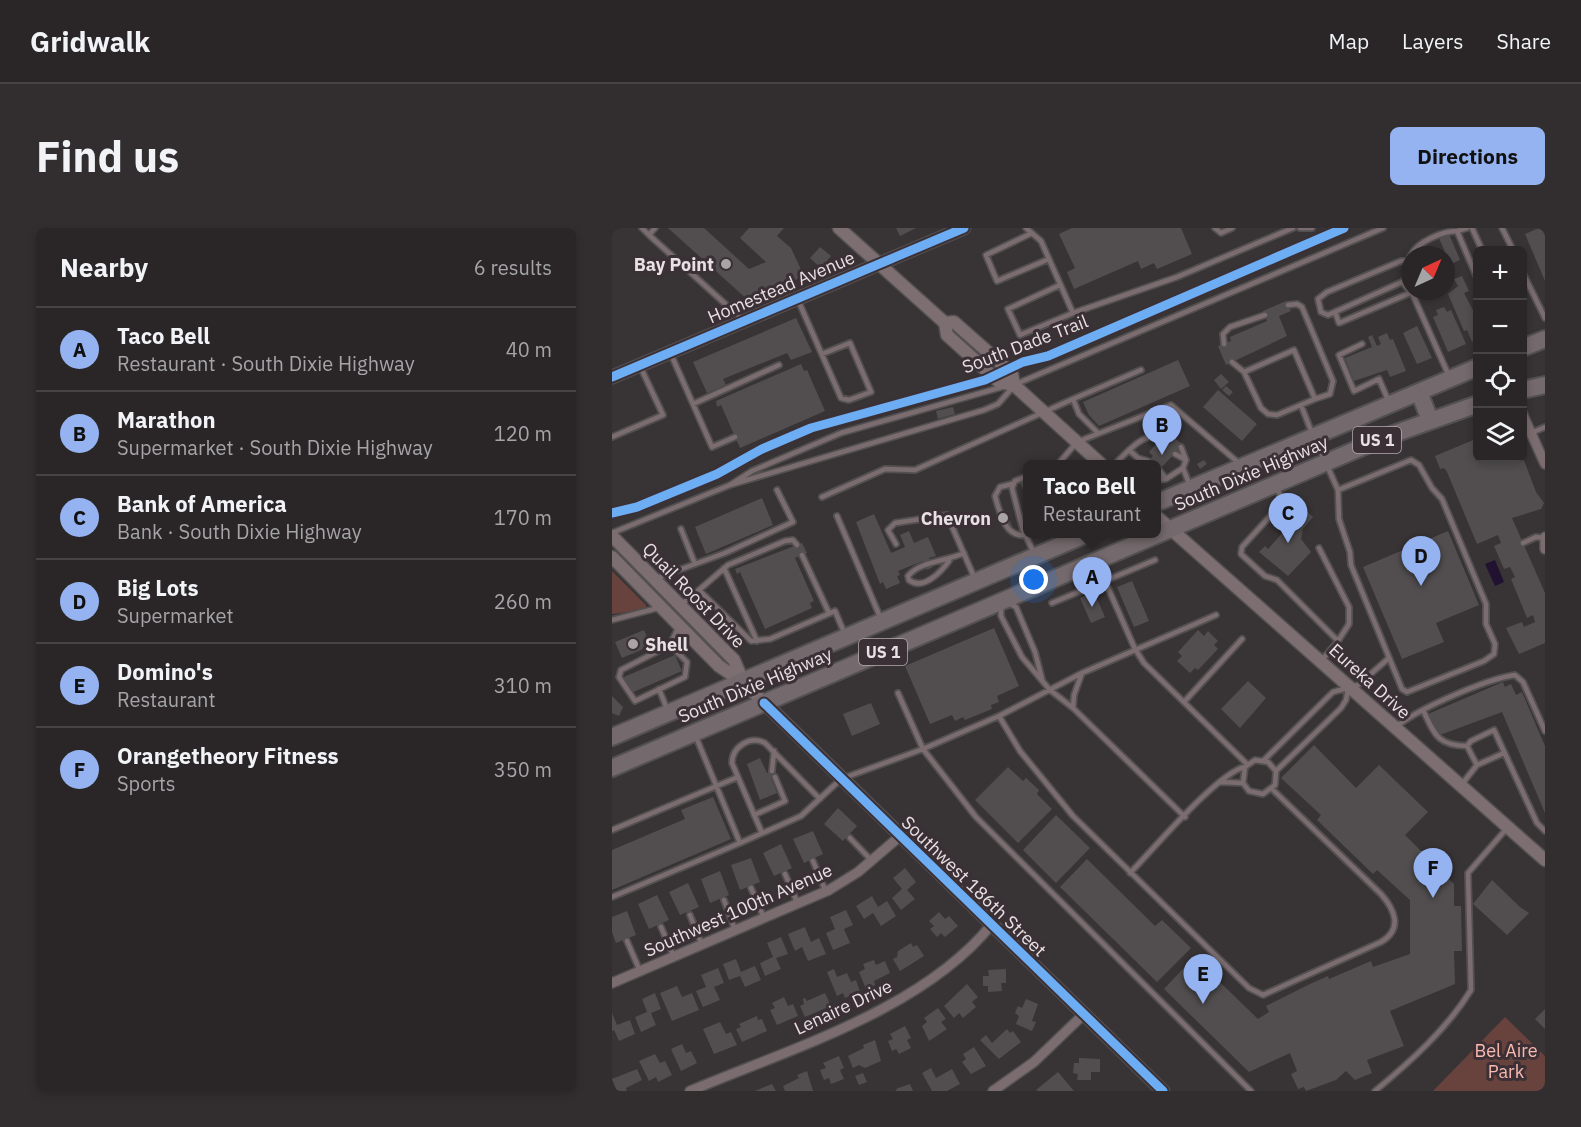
<!DOCTYPE html>
<meta charset="utf-8">
<style>
body{margin:0;font-family:"IBM Plex Sans",sans-serif;background:#322e30;color:#f1f3f6}
.controls{position:absolute;right:18px;top:18px;display:grid;overflow:hidden;border-radius:9px;box-shadow:0 3px 9px #0003}
.controls button{width:54px;height:54px;display:grid;place-items:center;padding:0;border:0;border-bottom:2px solid #464345;background:#2a2628;color:#f1f3f6;font:30px sans-serif}
.compass{position:absolute;left:789px;top:18px;width:54px;height:54px;border-radius:50%;background:#2a2628;box-shadow:0 3px 9px #0003;rotate:44deg}
.you{position:absolute;left:422px;top:352px;width:21px;height:21px;margin:-15px;border:4px solid #fff;border-radius:50%;background:#1a73e8;box-shadow:0 0 0 9px #1a73e833}
.badge{display:grid;place-items:center;width:39px;height:39px;border-radius:50%;background:#95b2f1;color:#111;font-size:20px;font-weight:700}
.pin{position:absolute;translate:-50% -50px;filter:drop-shadow(0 2px 3px #0008)}
.pin::after{content:'';position:absolute;top:32px;width:21px;height:18px;background:inherit;clip-path:polygon(0 0,100% 0,50% 100%)}
.popup{position:absolute;left:411px;top:232px;width:138px;height:78px;box-sizing:border-box;display:grid;place-content:center;border-radius:9px;background:#2a2628;filter:drop-shadow(0 2px 4px #0005);font-size:20px;white-space:nowrap;color:#a5a5a8}
.popup b{font-size:22px;color:#f1f3f6}
.popup::after{content:'';position:absolute;left:50%;top:100%;margin-left:-12px;border:12px solid transparent;border-top-color:#2a2628}
.list{margin:0;padding:0;list-style:none}
h2{display:flex;justify-content:space-between;align-items:center;height:78px;margin:0;padding:0 24px;font-size:26px}
h2 small{font-size:20px;font-weight:400;color:#a5a5a8}
.list li{display:grid;grid-template-columns:39px 1fr auto;gap:18px;align-items:center;box-sizing:border-box;height:84px;padding:0 24px;border-top:2px solid #464345}
.list b{display:block;font-size:22px;white-space:nowrap}
.list p{margin:0;font-size:20px;white-space:nowrap;color:#a5a5a8}
.list em{font-size:20px;font-style:normal;color:#a5a5a8}
.icon{flex:none;width:33px;height:33px;fill:none;stroke:currentColor;stroke-width:2;stroke-linecap:round;stroke-linejoin:round}
.map{position:relative;flex:none;width:933px;height:863px;overflow:hidden;border-radius:9px}
header{display:flex;align-items:center;gap:36px;box-sizing:border-box;height:84px;padding:0 30px;background:#2a2628;border-bottom:2px solid #464345}
header strong{font-size:28px}
nav{display:flex;gap:33px;margin-inline-start:auto;font-size:21px}
.intro{display:flex;align-items:center;justify-content:space-between;box-sizing:border-box;height:144px;padding:0 36px}
h1{margin:0;font-size:42px}
.button{padding:15px 27px;border-radius:9px;background:#95b2f1;color:#111;font-size:21px;font-weight:700}
main{display:flex;gap:36px;padding:0 36px}
aside{flex:1;background:#2a2628;border-radius:9px;box-shadow:0 3px 9px #0003}
.map>svg:first-child{display:block}
.green{fill:#68433e}
.water{fill:#221232}
.building{fill:#524e50}
.lines{fill:none;stroke-linecap:round;stroke-linejoin:round}
.lane-casing{stroke:#535051;stroke-width:8}
.street-casing{stroke:#535051;stroke-width:12}
.secondary-casing{stroke:#535051;stroke-width:15}
.highway-casing{stroke:#535051;stroke-width:20}
.lane{stroke:#7a6c6f;stroke-width:4.5}
.street{stroke:#7a6c6f;stroke-width:9}
.secondary{stroke:#7d6e71;stroke-width:12}
.highway{stroke:#74696c;stroke-width:16}
.cycleway-casing{stroke:#3b3035;stroke-width:13}
.cycleway{stroke:#6dadf4;stroke-width:9}
.poi-dot{fill:#aaa4a7;stroke:#3b3035;stroke-width:2}
.labels{text-anchor:middle;dominant-baseline:central;stroke-width:6;stroke-linejoin:round;paint-order:stroke}
.shield{fill:#3b3035;stroke:#b4acb0;stroke-width:1.5}
.shield-label{font-size:16px;font-weight:bold;fill:#e8e1e4}
.poi-label{font-size:18px;font-weight:bold;fill:#e8e1e4;stroke:#3b3035;text-anchor:end}
.street-label{font-size:18px;fill:#e8e1e4;stroke:#3b3035}
.park-label{font-size:18px;fill:#fab9af;stroke:#3b3035}
</style>
<header>
<strong>Gridwalk</strong>
<nav><a>Map</a><a>Layers</a><a>Share</a></nav>
</header>
<div class="intro"><h1>Find us</h1><a class="button">Directions</a></div>
<main>
<aside>
<h2>Nearby<small>6 results</small></h2>
<ul class="list">
<li><span class="badge">A</span><div><b>Taco Bell</b><p>Restaurant · South Dixie Highway</p></div><em>40 m</em></li>
<li><span class="badge">B</span><div><b>Marathon</b><p>Supermarket · South Dixie Highway</p></div><em>120 m</em></li>
<li><span class="badge">C</span><div><b>Bank of America</b><p>Bank · South Dixie Highway</p></div><em>170 m</em></li>
<li><span class="badge">D</span><div><b>Big Lots</b><p>Supermarket</p></div><em>260 m</em></li>
<li><span class="badge">E</span><div><b>Domino's</b><p>Restaurant</p></div><em>310 m</em></li>
<li><span class="badge">F</span><div><b>Orangetheory Fitness</b><p>Sports</p></div><em>350 m</em></li>
</ul>
</aside>
<div class="map">
<svg width="933" height="863" viewBox="0 0 933 863">
<rect width="100%" height="100%" fill="#383335"/>
<!-- green -->
<path class="green" d="M0,343L34,377L33,382L0,386Z
M893,789L933,828V863H821Z"/>
<!-- water -->
<path class="water" d="M883,332L892,354L883,358L873,336Z"/>
<!-- building -->
<path class="building" d="M56,0H92L137,41L154,34L128,10L137,0H172L165,8L179,20L192,48L137,73Z
M284,0H304L288,8Z
M460,0H569L580,26L545,41L542,35L529,41L526,33L462,61L455,44L463,40L447,6Z
M927,0H933V53L913,6Z
M837,6L848,32L838,36L827,10Z
M208,19L219,28L209,40L198,30Z
M850,48L857,63L852,65L866,92V111L860,114L855,102L852,103L836,66L846,58L842,51Z
M674,73L679,83L667,88L675,108L614,137L606,118L619,113L618,109L655,93L651,83Z
M832,79L835,84L839,82L854,116L836,124L821,89L826,87L824,82Z
M184,90L200,124L179,132L175,125L111,151L114,157L95,165L81,134Z
M805,98L820,130L805,136L791,105Z
M775,105L778,112L781,111L794,143L778,149L775,142L742,153L733,130L760,119L756,109L760,107L765,118L769,116L766,109Z
M566,132L578,158L487,198L477,187L471,174Z
M189,136L192,143L195,142L213,183L128,220L109,177L105,179L104,173Z
M609,146L617,154L609,161L602,152Z
M614,158L621,164L617,168L610,162Z
M606,162L645,196L630,213L591,179Z
M341,179L343,186L326,191L324,183Z
M559,207L571,217L544,245V236H533L541,228L537,224L544,216L548,220Z
M866,210V230H911L924,264L932,275L929,281L900,290L933,365V415L907,426L894,400L910,394L912,399L923,394L921,387L915,390L899,351L903,349L898,339L892,341L882,318L889,315L886,307L865,316L835,244L832,240L828,241L823,228Z
M592,232L595,236L588,241L585,236Z
M416,252V272L408,255Z
M150,270L161,297L94,326L83,299Z
M692,281L701,289L691,301L689,311L699,324L676,348L647,324L653,318L656,321Z
M394,284L400,298L393,301L384,288Z
M262,286L279,325L293,319L288,307L297,303L302,315L316,309L324,328L317,330L321,339L315,342L311,333L286,343L288,347L285,348L288,355L274,361L271,354L268,356L244,294Z
M836,303L867,377L824,395L832,414L790,431L751,339Z
M190,315L195,325L183,330L202,373L198,375L200,380L153,401L128,344L125,346L123,341Z
M520,353L537,393L522,399L505,359Z
M482,364L493,389L479,395L468,370Z
M382,400L407,458L385,468L387,474L379,477L380,481L353,492L351,489L343,493L340,487L318,496L293,438Z
M32,402L39,418L10,430L3,414Z
M586,402L592,408L596,403L606,413L602,417L606,421L586,442L583,440L578,445L565,433L570,428L566,424Z
M63,427L70,443L19,465L12,449Z
M636,453L654,470L628,500L609,481Z
M891,454L893,459L899,456L904,467L910,464L933,518V585L890,484L828,507L816,486Z
M0,468L11,479L7,488L0,485Z
M259,475L268,496L240,508L231,486Z
M702,517L744,560L767,537L816,584L793,607L842,656V678H849L850,723H842L843,756L778,783L792,818L755,832L760,845L743,852L734,843L724,852L694,863L692,859L686,861L679,846L685,843L678,825L637,844L552,761L582,729L646,791L657,784L654,778L698,756L716,748L717,751L759,733L761,739L798,726V672L765,642L761,646L705,592L709,587L669,550Z
M148,530L155,545L163,542L165,548L159,550L165,565L148,572L135,536Z
M396,539L411,553L414,550L427,562L425,566L440,581L406,615L363,572Z
M101,569L119,611L0,662V622L73,591L69,582Z
M226,580L245,598L231,613L212,596Z
M444,587L478,620L444,655L411,622Z
M201,603L211,626L192,635L181,611Z
M169,616L180,640L162,648L151,625Z
M139,630L148,654L128,662L119,637Z
M475,631L543,698L550,692L579,720L545,754L448,659Z
M293,640L304,654L295,662L303,671L289,682L280,670L290,661L281,650Z
M108,643L117,667L98,675L89,651Z
M880,652L908,679L917,685L895,707L861,676Z
M76,655L87,679L68,687L57,664Z
M45,667L57,692L37,701L26,676Z
M260,668L266,679L275,673L284,688L269,698L261,685L252,691L244,678Z
M234,682L241,697L232,701L238,715L221,722L214,705L223,701L218,689Z
M15,683L24,707L4,715L0,704V689Z
M327,684L333,691L337,688L346,698L333,709L329,705L325,709L318,701L322,698L317,693Z
M193,699L199,714L207,710L214,726L196,733L190,719L183,723L176,706Z
M169,709L176,726L164,730L169,741L153,748L148,735L161,729L155,715Z
M299,715L301,719L305,717L312,728L288,743L281,731L285,729L286,723Z
M124,731L129,744L143,738L149,752L133,759L128,748L117,752L111,736Z
M262,732L264,737L273,733L278,745L262,753L263,757L254,761L247,744L253,741L251,736Z
M106,740L112,755L102,759L108,772L91,779L84,763L94,759L89,747Z
M222,741L225,749L235,745L239,754L244,752L248,764L233,770L231,765L225,768L215,744Z
M394,741V755H389L390,763L376,764V758H371V748H377L376,742Z
M355,756L366,769L360,774L364,779L351,790L347,785L342,790L332,778Z
M65,758L70,769L80,765L87,782L60,793L48,765Z
M43,765L49,781L39,785L44,797L29,804L23,789L35,784L30,771Z
M213,765L219,778L193,789L188,778L192,776L191,771L193,770L195,773Z
M172,769L176,778L181,776L186,788L165,797L158,782L163,780L160,775Z
M414,771L426,776L420,793L424,794L420,803L404,796L407,788L403,785L406,778L410,780Z
M326,780L334,791L329,794L335,801L317,813L310,798L315,794L312,790Z
M933,781V801L923,791Z
M0,785L5,797L18,792L23,806L7,813L2,802L0,803Z
M145,788L146,792L150,791L155,803L130,814L124,801L129,799L127,796Z
M108,794L114,806L119,804L125,817L102,826L91,801Z
M293,798L299,810L295,812L299,820L287,826L284,821L280,823L276,813L281,811L278,806Z
M395,801L398,805L401,803L409,814L387,831L368,812L374,807L380,815Z
M263,812L269,833L253,840L247,837L241,840L236,828L252,820L251,817Z
M70,816L74,825L79,823L85,835L69,843L59,821Z
M362,819L374,838L359,846L350,834L354,831L351,826Z
M43,826L48,835L53,833L60,847L46,854L44,849L37,853L27,833Z
M227,828L232,840L228,842L232,851L219,856L217,850L212,852L208,842L214,840L211,835Z
M467,830L488,831V844H479V852H465L466,846L461,845L462,835H467Z
M319,840L324,850L340,841L348,856L335,863H320L310,845Z
M25,841L30,852L14,860L15,863H5L0,851Z
M195,843L201,863H173L171,858L187,850L185,847Z
M446,844L462,863H426L424,862Z
M251,845L255,854L247,857L243,848Z
M160,856L164,863H143Z
M298,856L301,863H283L286,860Z"/>
<g class="lines">
<defs>
<path id="lane" d="M30,0L37,7
M43,0L37,7L130,91
M414,0L429,13L461,85L565,49L681,0
M603,0L609,5L620,0
M688,0H700
M855,0L845,3L866,52
M860,0L870,22
M890,0L901,22
M418,6L374,27L385,53L437,31
M799,27C805,14 831,3 845,3
M797,33H789L715,64L706,71L709,84L716,87L790,54L798,43V29
M910,43L933,90
M790,54L801,67L837,148
M448,57L396,81L408,107L461,85
M186,72L229,170L237,172L259,164L238,115L210,126
M676,77L685,76L690,79L721,153L718,166L703,171
M723,84L727,95L798,65
M612,116L611,106L618,99L653,87
M750,116L727,127L742,163L767,151L777,174
M58,124L100,219L123,209
M620,134L632,144L649,180L656,186L665,187L703,171L682,122L632,144
M404,156L771,0
M461,171L529,142
M81,176L167,137
M689,177L700,205
M919,205L933,199
M546,206L552,216
M0,209L51,187L28,138
M704,213L726,262L727,291L738,324L739,337L790,461L795,464L872,433L882,426L883,416L874,396V376L830,271L820,260L807,237L799,232L726,262
M569,219L574,232L571,240L578,258
M517,222L526,230L536,233
M563,226L574,232
M449,236L447,235L465,214L559,177L628,236
M503,236C520,219 532,203 558,209
M547,242L554,251L571,240
M416,248L403,253L400,260L411,302L422,325
M544,252L554,251
M400,256L388,259L383,268C388,285 393,310 414,307
M118,257L140,243L229,205L390,159
M664,258L671,274L630,319L629,326L653,348L665,352L726,413L710,432
M210,269L273,241L303,242L461,171L467,186L486,205
M225,288L269,391
M69,301L83,336
M0,305L118,257L372,182L386,176L401,159
M911,315L924,309L933,310
M284,316L276,302L283,295L335,287L363,351
M707,320L737,379V396L726,413
M190,327L217,385
M337,333C329,344 311,363 297,352L296,348C308,333 336,333 352,325
M112,340L145,413
M45,350L113,325L181,294L165,262
M493,353L523,421L532,435L635,536
M87,362L116,337L173,313L181,312L185,317
M440,375L543,332
M70,376L87,362L139,413L158,411L223,383L232,404
M398,376L404,379L423,424L430,451
M389,378V388L410,429L438,462L461,480L573,589
M0,392L46,380
M58,417L9,442L7,449L23,473L73,449L75,434L58,417L66,400
M47,461L55,481
M286,465L311,521L364,589L639,863
M572,474L630,411
M461,480L462,467L470,445
M811,482C823,507 825,517 855,518
M387,488L408,523L461,588L637,760L651,767L769,714C791,701 783,682 769,666L660,561
M785,498C808,480 874,451 903,447L911,454L933,503
M84,509L128,615L189,588L229,551L311,521L387,488L470,445L604,387
M652,532L721,464L746,457L777,430
M865,537L892,525
M160,543L162,523
M664,543L729,480L734,472L736,461
M608,554L631,555L637,563L651,566L663,557L664,543L656,534L643,532L633,539L631,555
M850,556L865,537L855,518L859,513L882,502L925,595L933,603
M142,587L173,573L163,549
M0,602L126,549
M150,605L120,535C120,519 138,507 153,515L208,571
M238,610L259,632
M201,633L214,664
M518,645C540,623 606,544 633,539
M173,646L186,676
M139,660L152,690
M0,669L128,615
M112,672L123,702
M78,687L90,717
M49,699L62,729
M15,713L28,743
M763,863C798,834 835,801 859,762L856,645L896,599"/>
<path id="street" d="M910,185L933,236
M933,309V321
M0,755L217,662L246,644L287,609
M78,863C177,821 311,782 380,696
M381,863L422,834L471,787"/>
<path id="secondary" d="M227,0L333,95L335,107L387,154L402,157L400,146L394,140L342,94L333,95
M0,149L352,0
M402,157L489,236
M544,288L933,632
M0,308L122,432L131,453
M0,329L107,438L131,454L551,863"/>
<path id="highway" d="M910,120L933,111
M910,162L933,157
M807,164L818,192
M544,275L866,139
M0,509L475,306
M0,540L776,208L866,176"/>
</defs>
<!-- lane casing -->
<use href="#lane" class="lane-casing"/>
<!-- street casing -->
<use href="#street" class="street-casing"/>
<!-- secondary casing -->
<use href="#secondary" class="secondary-casing"/>
<!-- highway casing -->
<use href="#highway" class="highway-casing"/>
<!-- lane -->
<use href="#lane" class="lane"/>
<!-- street -->
<use href="#street" class="street"/>
<!-- secondary -->
<use href="#secondary" class="secondary"/>
<!-- highway -->
<use href="#highway" class="highway"/>
<defs>
<path id="cycleway" d="M0,149L352,0
M0,285L25,279L105,246L150,221L199,200L373,152L411,134L436,128L732,0
M152,475L551,863"/>
</defs>
<!-- cycleway casing -->
<use href="#cycleway" class="cycleway-casing"/>
<!-- cycleway -->
<use href="#cycleway" class="cycleway"/>
</g>
<!-- markers -->
<g class="poi-dot">
<circle cx="114" cy="36" r="6"/>
<circle cx="391" cy="290" r="6"/>
<circle cx="21" cy="416" r="6"/>
</g>
<g class="labels">
<!-- shield labels -->
<g class="shield">
<rect x="741" y="199" width="48" height="26" rx="4.5"/>
<rect x="247" y="411" width="48" height="26" rx="4.5"/>
</g>
<g class="shield-label">
<text x="765" y="212">US 1</text>
<text x="271" y="424">US 1</text>
</g>
<!-- poi labels -->
<g class="poi-label">
<text x="102" y="36">Bay Point</text>
<text x="379" y="290">Chevron</text>
<text x="33" y="416" text-anchor="start">Shell</text>
</g>
<!-- street labels -->
<g class="street-label">
<text transform="translate(169 59) rotate(-23)">Homestead Avenue</text>
<text transform="translate(413 116) rotate(-21)">South Dade Trail</text>
<text transform="translate(639 245) rotate(-23)">South Dixie Highway</text>
<text transform="translate(82 367) rotate(46)">Quail Roost Drive</text>
<text transform="translate(758 453) rotate(42)">Eureka Drive</text>
<text transform="translate(143 457) rotate(-23)">South Dixie Highway</text>
<text transform="translate(362 658) rotate(44)">Southwest 186th Street</text>
<text transform="translate(126 682) rotate(-24)">Southwest 100th Avenue</text>
<text transform="translate(231 779) rotate(-25)">Lenaire Drive</text>
</g>
<!-- park labels -->
<g class="park-label">
<text x="894" y="822">Bel Aire<tspan x="894" dy="21">Park</tspan></text>
</g>
</g>
</svg>
<div class="controls">
<button>+</button>
<button>−</button>
<button><svg class="icon" aria-label="locate" viewBox="0 0 24 24"><circle cx="12" cy="12" r="6"/><path d="M12 2v4M12 18v4M2 12h4M18 12h4"/></svg></button>
<button><svg class="icon" aria-label="layers" viewBox="0 0 24 24"><path d="M12 4l9 5-9 5-9-5zM3 14l9 5 9-5"/></svg></button>
</div>
<svg class="compass" viewBox="-18 -18 36 36"><path d="M0-13l5 13h-10z" fill="#e53935"/><path d="M0 13l5-13h-10z" fill="#a5a5a8"/></svg>
<div class="you"></div>
<div class="pin badge" style="left:480px;top:379px">A</div>
<div class="popup"><b>Taco Bell</b>Restaurant</div>
<div class="pin badge" style="left:550px;top:227px">B</div>
<div class="pin badge" style="left:676px;top:315px">C</div>
<div class="pin badge" style="left:809px;top:358px">D</div>
<div class="pin badge" style="left:591px;top:776px">E</div>
<div class="pin badge" style="left:821px;top:670px">F</div>
</div>
</main>
